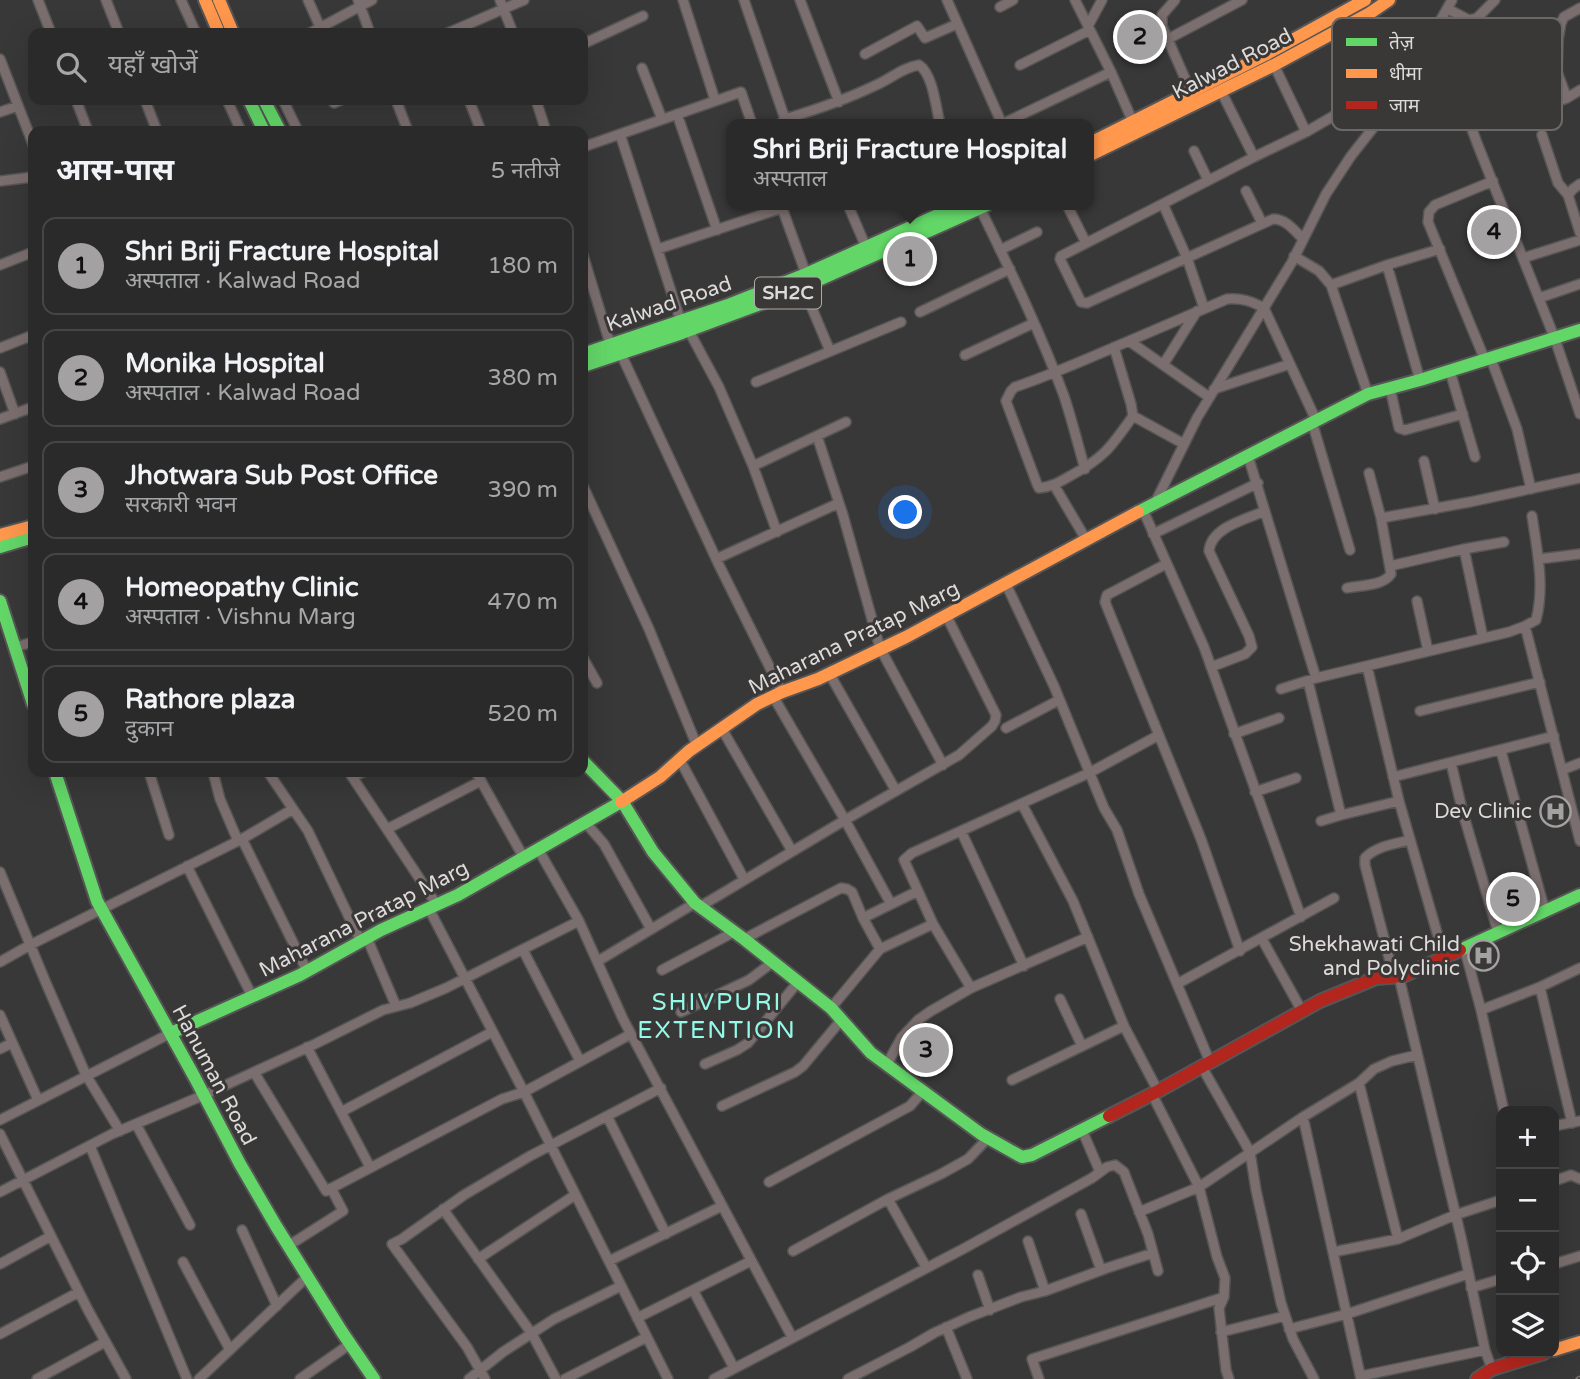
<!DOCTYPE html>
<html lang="hi">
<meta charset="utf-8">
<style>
body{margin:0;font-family:"Varela Round","Noto Sans Devanagari",sans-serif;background:#373636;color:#f1f3f6}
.controls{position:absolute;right:21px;bottom:21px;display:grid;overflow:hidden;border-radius:14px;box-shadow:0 7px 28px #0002}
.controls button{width:63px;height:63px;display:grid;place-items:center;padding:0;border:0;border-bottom:2px solid #474647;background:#2b2a2a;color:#f1f3f6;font:35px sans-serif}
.you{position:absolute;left:906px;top:513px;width:24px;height:24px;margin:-18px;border:5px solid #fff;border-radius:50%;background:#1a73e8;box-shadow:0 0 0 10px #1a73e833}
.badge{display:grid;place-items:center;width:46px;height:46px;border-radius:50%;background:#a3a1a1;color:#111;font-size:23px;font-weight:700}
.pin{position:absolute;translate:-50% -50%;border:4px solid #fff;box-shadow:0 2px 7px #0006}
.popup{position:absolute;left:726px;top:119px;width:368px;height:91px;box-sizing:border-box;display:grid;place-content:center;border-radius:14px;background:#2b2a2a;filter:drop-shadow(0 2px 5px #0005);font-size:23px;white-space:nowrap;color:#a6a7a8}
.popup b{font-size:26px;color:#f1f3f6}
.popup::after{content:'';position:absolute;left:50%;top:100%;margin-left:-14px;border:14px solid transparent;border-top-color:#2b2a2a}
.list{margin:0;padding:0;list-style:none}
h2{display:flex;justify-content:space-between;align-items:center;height:91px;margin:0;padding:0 28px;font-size:30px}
h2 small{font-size:23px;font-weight:400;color:#a6a7a8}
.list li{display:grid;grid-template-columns:46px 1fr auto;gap:21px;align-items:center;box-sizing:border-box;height:98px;margin:0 14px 14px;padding:0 14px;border:2px solid #474647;border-radius:14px}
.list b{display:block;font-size:26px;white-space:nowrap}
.list p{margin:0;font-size:23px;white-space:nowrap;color:#a6a7a8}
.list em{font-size:23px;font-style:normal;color:#a6a7a8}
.icon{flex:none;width:38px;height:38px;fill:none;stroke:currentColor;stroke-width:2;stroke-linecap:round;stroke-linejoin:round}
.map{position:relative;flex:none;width:1580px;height:1379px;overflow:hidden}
.search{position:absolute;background:#2b2a2a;box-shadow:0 7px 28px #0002;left:28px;top:28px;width:560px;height:77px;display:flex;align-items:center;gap:18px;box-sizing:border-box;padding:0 24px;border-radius:14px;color:#a6a7a8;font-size:26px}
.panel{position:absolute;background:#2b2a2a;box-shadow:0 7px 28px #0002;left:28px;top:126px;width:560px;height:651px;border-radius:14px}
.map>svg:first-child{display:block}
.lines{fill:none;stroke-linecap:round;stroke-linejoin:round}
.street-casing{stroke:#565555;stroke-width:12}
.fast-casing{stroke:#565555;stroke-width:16}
.slow-casing{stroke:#565555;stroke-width:16}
.jam-casing{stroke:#565555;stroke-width:16}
.street{stroke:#7b6e6e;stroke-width:9}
.fast{stroke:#63d668;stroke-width:12}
.slow{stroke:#ff974d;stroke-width:12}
.jam{stroke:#b3261e;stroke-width:12}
.rail-casing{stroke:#7e7474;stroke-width:5}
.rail{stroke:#3a3737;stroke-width:2.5;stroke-dasharray:8;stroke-linecap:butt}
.labels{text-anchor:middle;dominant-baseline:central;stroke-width:6;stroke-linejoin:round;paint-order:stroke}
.shield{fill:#3a3737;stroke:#aba9a9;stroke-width:2}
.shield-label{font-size:19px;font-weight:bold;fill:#dcdada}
.street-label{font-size:21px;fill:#dcdada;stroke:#3a3737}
.poi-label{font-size:21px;fill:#dcdada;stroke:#3a3737;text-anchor:end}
.quarter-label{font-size:24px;letter-spacing:2px;fill:#93faea;stroke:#3a3737}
.key{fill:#3a3737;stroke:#6b6868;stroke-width:2}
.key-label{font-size:19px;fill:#dcdada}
</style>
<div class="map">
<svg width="1580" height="1379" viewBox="0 0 1580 1379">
<rect width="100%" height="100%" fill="#393838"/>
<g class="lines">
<defs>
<path id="street" d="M38,0L51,33
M106,0L119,33
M181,0L196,33
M308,0L320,27
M358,0L370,33
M500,0L513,33
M683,0L715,100
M744,0L785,119
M800,0L839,102
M947,0L1002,124
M1075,0L1111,72L1133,122
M1175,0L1162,15V26L1191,92
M1452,0L1436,28L1438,36L1477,143L1555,339L1580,414
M1000,7L1013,0
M1448,9L1469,20L1477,18L1495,0
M1088,26L1102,0
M1347,26L1380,89
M1502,27C1499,47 1493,87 1501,106C1503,112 1508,115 1513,117L1567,98L1580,90
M310,33L372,0
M448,33L524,0
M1168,39L1242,0
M583,44L643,16
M865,54L917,26L925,38L957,24
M0,59L33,144
M1020,65L1090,30
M1274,65L1306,132
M642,68L662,119
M1221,91L1254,157L1306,132L1380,89L1392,104
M1567,98L1557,72L1558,40L1561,23L1564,17L1580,8
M76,100L88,131
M145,100L157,131
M227,100L241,131
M283,100L298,131
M396,100L408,131
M469,100L481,131
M536,100L546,131
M334,103L341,100
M0,112L18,106
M677,114L717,230
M1468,119L1500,106
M780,124L785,119C815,110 845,100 874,86C889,80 903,67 919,65C933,74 936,108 940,124
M1002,124L1111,72
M620,134L681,322
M1542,135L1558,183L1568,195
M583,147L741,92L752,124
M1194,151L1208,180
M1254,157L1061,256L1060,259L1081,302L1087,303L1273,219C1286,219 1294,230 1303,239
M0,181L33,177
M1580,184L1573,189L1568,195L1580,233
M1246,191L1262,223
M1163,204L1187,258L1204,308
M781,205L806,274
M848,205L866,247
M1067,205L1086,243
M980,208C1010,270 1040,331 1064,396C1072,420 1078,445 1085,469
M658,249L782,208
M1000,250L1037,232
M583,255L611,347
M1294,256L1319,271L1331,285
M1523,258L1580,240
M0,265L33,252
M1387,265L1420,380
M803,287L830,351
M1539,298L1580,284
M920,312L1010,269
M689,331L719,387L753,466L777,532
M1129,341L1209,397
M1114,347L1131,404L1133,416C1111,447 1104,458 1070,476C1060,482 1051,487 1039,488L1037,484L1006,401L1011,391L1015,387C1054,374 1091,357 1129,341L1227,299C1242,298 1251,301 1264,308L1316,420
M0,348L33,335
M621,354L719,565L782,692
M965,355L1034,323
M1491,359L1517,429L1531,489
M1485,360L1428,222L1429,212L1435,205L1493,181
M1163,365L1197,311
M1450,371L1475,457
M0,372L15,414
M756,382L901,322
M1390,388L1399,428L1405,430L1463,414
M1214,389L1290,364
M1368,394L1331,285L1387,265L1440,249
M1133,416L1184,444
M0,419L33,407
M1312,422L1350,550
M817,436L843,515L880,648L943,765
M1248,456L1316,678
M1424,461L1435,509
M753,466L846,422
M0,477L33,466
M1054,485L1087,541
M583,486L649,629L697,746
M1155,503L1197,418L1292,262L1326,194L1351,156L1392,104L1436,28
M1143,510L1204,647L1301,917
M1381,518L1470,502L1580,478
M1153,534L1258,483
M1464,549L1483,638
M716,559L839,503
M1539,559L1580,554
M1166,564L1107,595L1105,602L1201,839L1240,951
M1390,566L1464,549L1504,542
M1006,584L1054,686L1104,808L1117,830L1139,894L1210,1062
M1347,588C1361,585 1383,586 1391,574L1381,518L1369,473
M1417,601L1428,651
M1525,626L1580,841
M15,647L33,642
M583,658L597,683
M1211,667L1245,654L1252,647L1249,636L1209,551C1211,527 1247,519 1265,511
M829,673L896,791
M1308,681L1341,815
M1281,689L1316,678L1509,632L1525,626L1536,620C1545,586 1537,550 1532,516
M773,696L845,820L891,904
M1420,711L1540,682
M1006,728L1059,700
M722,729L792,851
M1234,734L1279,718
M1501,751L1545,911
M680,760L744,879
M1451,763L1463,813L1498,932
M1562,770L1580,763
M149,772L169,835
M213,772L220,799L238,841
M268,772L308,831L361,942
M349,772L437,905
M476,772L524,858
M352,777L363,772
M1393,777L1554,736
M1255,792L1296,778
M1399,801L1444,957
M1022,804L1073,901L1124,1026L1158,1091
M1321,821L1341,815L1399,801L1367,666
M585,822L604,844L651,929
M387,829L481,781
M961,831L1024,966
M242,839L293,809
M538,849L579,921L623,1019L792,1337
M187,866L252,996
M0,872L46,983L86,1075L120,1131
M701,906L845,820L959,755L992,726L995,721L996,715L946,615
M429,909L524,1092L668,1379
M863,918L918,891
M367,938L396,1006
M744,939L841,888L847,889L852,892L863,918L880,949
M1262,939L1302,1011
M1464,947L1481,1010L1504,1111
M523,950L580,1061
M598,961L695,903
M0,962L30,945L242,839L307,971
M662,970L734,932
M1394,977L1365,865V858C1376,846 1395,844 1410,840
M1399,977L1461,1237L1485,1350L1492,1369
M1177,984L1334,898
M1540,987L1572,1123
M971,988L933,924L904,860L912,853L1089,773L1159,735
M1060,999L1082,1046
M831,1008L880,949L933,924
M1481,1010L1540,987L1580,968
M681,1012L749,980L773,962
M0,1015L38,1100
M307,1047L370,1167
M0,1049L12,1043
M705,1064L737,1050L748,1043L798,982
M887,1064L902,1037L918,1020L931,1011L971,988L1088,937
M1202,1067L1250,1152L1256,1190L1281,1303L1293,1339L1314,1379
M254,1072L326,1191L502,1099L524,1092L631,1034
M1012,1080L1124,1026
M1359,1083L1398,1239
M1152,1094L1199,1187L1217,1257L1225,1278L1224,1297L1219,1308L1226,1370L1229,1379
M722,1106L795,1072L803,1066L842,1019
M341,1112L492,1032
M607,1116L666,1234
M1303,1117L1361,1379
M0,1120L171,1033
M136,1124L190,1225
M1554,1126L1580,1121
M1082,1130L1100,1172
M0,1134L88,1310L126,1379
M90,1146L187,1379
M1554,1181L1571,1175L1580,1179
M769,1182L910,1106L923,1091
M0,1192L112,1134L204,1095L313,1045L383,1010L410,1003L446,988L579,921
M888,1199L926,1267
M443,1209L532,1334L556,1379
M1139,1212L1199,1187L1303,1117L1359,1083L1374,1069L1392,1061L1417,1055
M1081,1214L1101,1270
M242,1230L277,1306
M1028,1241L1045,1291
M288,1246L343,1211L331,1188
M793,1251L888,1199L941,1174L968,1159L988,1138
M1333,1252L1398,1239L1455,1215L1501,1200
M478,1259L575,1195
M609,1261L722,1206
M183,1262L230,1350
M0,1264L51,1236
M1554,1264L1580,1256
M978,1275L990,1310
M1471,1288L1501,1279
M693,1290L734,1368
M637,1318L751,1261
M946,1327L967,1379
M1289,1329L1347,1314L1468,1274
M1221,1332L1285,1316
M0,1334L79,1292
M1361,1376L1485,1350
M37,1379L105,1342
M199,1379L307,1277
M300,1379L350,1344
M469,1379L503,1352L554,1319L621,1286
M485,1379L467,1347L392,1244L402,1239L464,1195L530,1156L661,1088
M565,1379L647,1337
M714,1379L963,1249L1092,1178L1107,1167L1115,1165L1124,1172L1127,1180L1148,1234L1158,1271
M848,1379L910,1347L934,1333L969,1317L1021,1297L1045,1291L1107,1268L1153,1253
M1039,1379L1032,1359L1224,1297"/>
<path id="fast" d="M249,100L264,131
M264,100L280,131
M583,354L728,305L806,274L960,205
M583,366L682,333L787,294L987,205
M1138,512L1368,394L1420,380L1580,330
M0,547L33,537
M0,601L33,704
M583,761L622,801L653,852L695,903L744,939L831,1008L871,1053L981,1134L1022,1157L1032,1155L1109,1116
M55,772L97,901L195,1078L240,1164L276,1226L342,1332L374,1379
M1460,950L1580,895
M171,1033L300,975L381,930L458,895L621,802"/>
<path id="slow" d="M205,0L219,33
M219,0L233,33
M1088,144L1265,55L1365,0
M1088,156L1274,65L1370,13L1389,0
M0,535L33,526
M621,802L660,777L689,751L757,704L782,692L818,679L906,637L1138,512
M1554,1350L1580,1342"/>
<path id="jam" d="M1109,1116L1158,1091L1320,1001L1376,978L1403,976L1460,950
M1477,1379L1492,1369L1544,1353"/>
</defs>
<!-- street casing -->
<use href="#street" class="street-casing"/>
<!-- fast casing -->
<use href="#fast" class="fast-casing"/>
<!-- slow casing -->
<use href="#slow" class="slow-casing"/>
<!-- jam casing -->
<use href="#jam" class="jam-casing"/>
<!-- street -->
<use href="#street" class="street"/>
<!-- fast -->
<use href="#fast" class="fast"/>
<!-- slow -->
<use href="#slow" class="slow"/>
<!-- jam -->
<use href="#jam" class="jam"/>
<defs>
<path id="rail" d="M1578,1379L1580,1378"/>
</defs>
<!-- rail casing -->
<use href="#rail" class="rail-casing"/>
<!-- rail -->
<use href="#rail" class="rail"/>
</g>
<!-- icons -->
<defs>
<symbol id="hospital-ring" viewBox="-11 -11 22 22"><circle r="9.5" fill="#3a3737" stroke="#a3a1a1" stroke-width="1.5"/><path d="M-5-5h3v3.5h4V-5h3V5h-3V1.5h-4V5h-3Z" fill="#a3a1a1"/></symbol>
</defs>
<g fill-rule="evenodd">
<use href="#hospital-ring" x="1538" y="794" width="35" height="35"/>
<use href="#hospital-ring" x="1466" y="938" width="35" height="35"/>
</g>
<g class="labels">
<!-- shield labels -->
<rect class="shield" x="755" y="277.5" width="66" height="31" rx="5"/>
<g class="shield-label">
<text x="788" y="293">SH2C</text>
</g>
<!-- street labels -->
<g class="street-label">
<text transform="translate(1232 64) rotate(-27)">Kalwad Road</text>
<text transform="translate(669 304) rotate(-19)">Kalwad Road</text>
<text transform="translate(854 638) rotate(-26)">Maharana Pratap Marg</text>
<text transform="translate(364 919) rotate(-27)">Maharana Pratap Marg</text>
<text transform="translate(214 1075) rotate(62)">Hanuman Road</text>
</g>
<!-- poi labels -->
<g class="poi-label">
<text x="1532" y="811">Dev Clinic</text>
<text x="1460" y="944">Shekhawati Child<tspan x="1460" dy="24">and Polyclinic</tspan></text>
</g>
<!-- quarter labels -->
<g class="quarter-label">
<text x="717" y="1002">SHIVPURI<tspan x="717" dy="28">EXTENTION</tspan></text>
</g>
</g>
<!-- legend -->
<rect x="1332" y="18" width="230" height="112" rx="10" class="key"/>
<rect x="1346" y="38" width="31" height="8" fill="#63d668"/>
<rect x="1346" y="69" width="31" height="9" fill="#ff974d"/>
<rect x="1346" y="101" width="31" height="8" fill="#b3261e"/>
<g class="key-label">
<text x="1389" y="49">तेज़</text>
<text x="1389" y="80">धीमा</text>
<text x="1389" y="112">जाम</text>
</g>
</svg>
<div class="controls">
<button>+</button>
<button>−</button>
<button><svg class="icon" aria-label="locate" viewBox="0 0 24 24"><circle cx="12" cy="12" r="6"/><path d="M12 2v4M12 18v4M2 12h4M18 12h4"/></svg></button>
<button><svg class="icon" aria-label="layers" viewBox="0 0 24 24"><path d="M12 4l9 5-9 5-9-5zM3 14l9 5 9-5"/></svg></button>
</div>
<div class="you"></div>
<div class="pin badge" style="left:910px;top:259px">1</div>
<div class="popup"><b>Shri Brij Fracture Hospital</b>अस्पताल</div>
<div class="pin badge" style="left:1140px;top:37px">2</div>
<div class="pin badge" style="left:926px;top:1050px">3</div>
<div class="pin badge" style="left:1494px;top:232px">4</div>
<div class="pin badge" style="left:1513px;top:899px">5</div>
<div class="search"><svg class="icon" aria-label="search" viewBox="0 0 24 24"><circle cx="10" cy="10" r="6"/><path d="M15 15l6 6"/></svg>यहाँ खोजें</div>
<section class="panel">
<h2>आस-पास<small>5 नतीजे</small></h2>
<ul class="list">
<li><span class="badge">1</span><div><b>Shri Brij Fracture Hospital</b><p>अस्पताल · Kalwad Road</p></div><em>180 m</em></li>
<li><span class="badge">2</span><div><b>Monika Hospital</b><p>अस्पताल · Kalwad Road</p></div><em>380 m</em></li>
<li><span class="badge">3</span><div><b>Jhotwara Sub Post Office</b><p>सरकारी भवन</p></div><em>390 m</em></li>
<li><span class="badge">4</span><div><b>Homeopathy Clinic</b><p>अस्पताल · Vishnu Marg</p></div><em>470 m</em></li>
<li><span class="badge">5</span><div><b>Rathore plaza</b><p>दुकान</p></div><em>520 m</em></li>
</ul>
</section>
</div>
